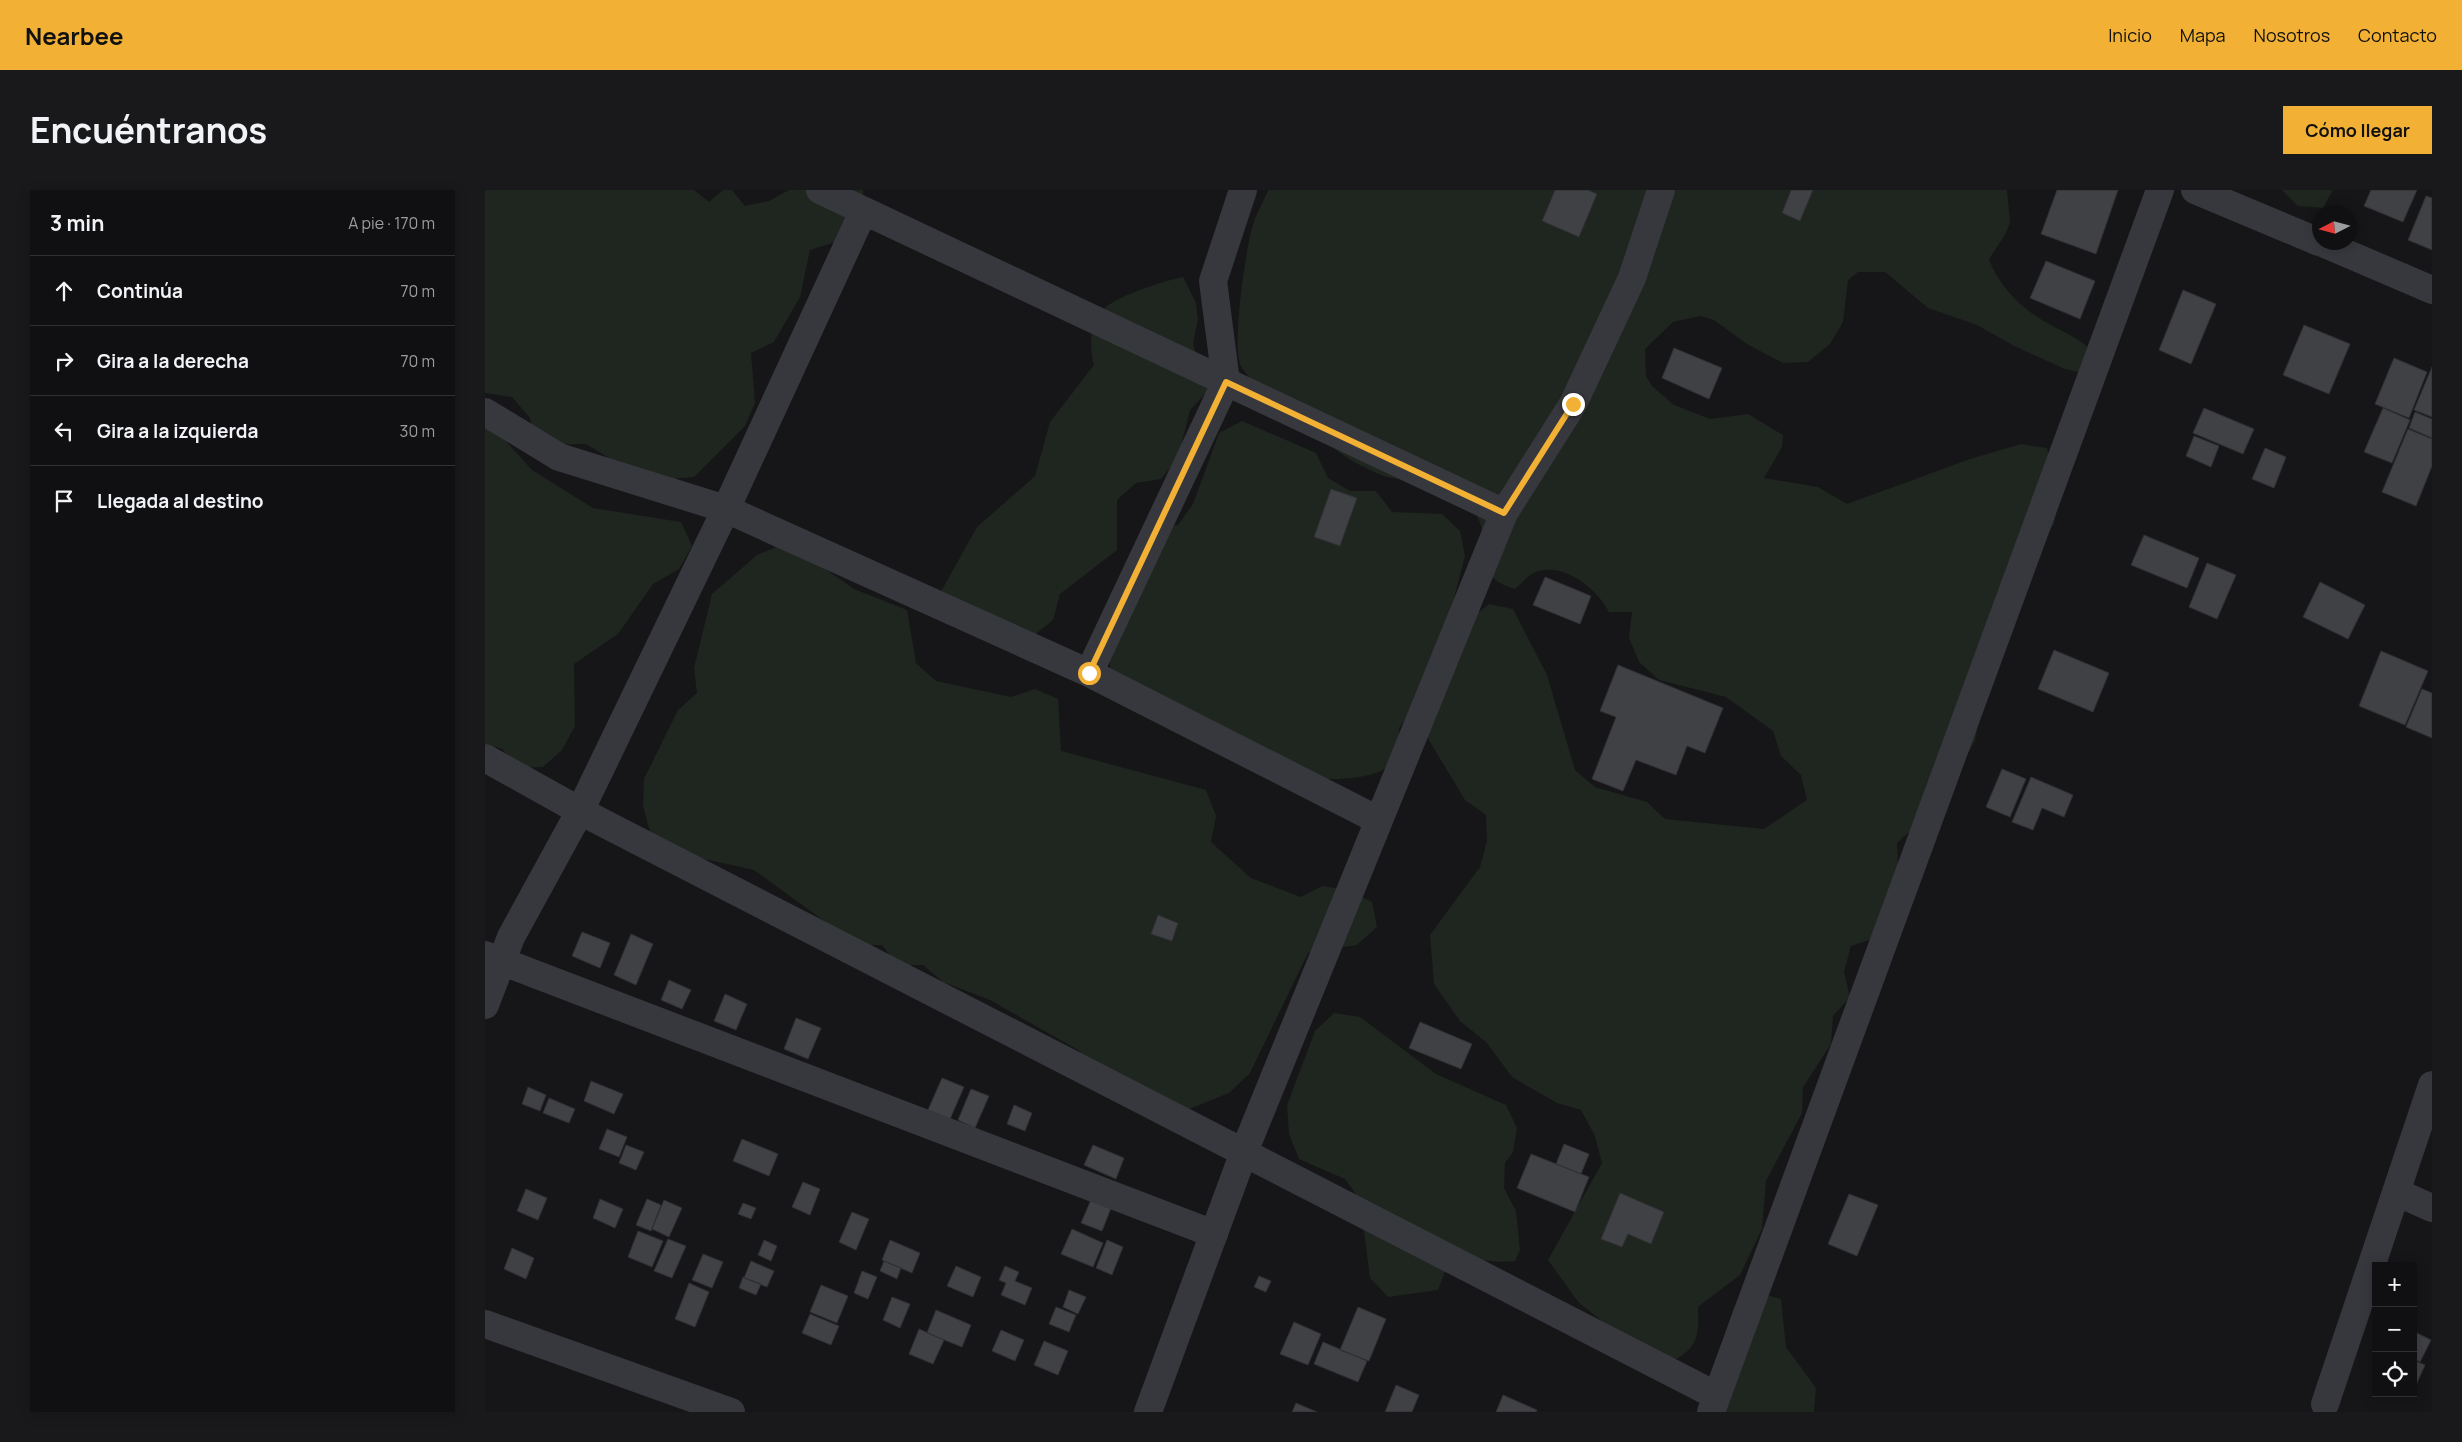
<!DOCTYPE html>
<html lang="es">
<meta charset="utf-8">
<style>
body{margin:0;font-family:Manrope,sans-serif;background:#19191b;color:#f1f3f6}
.controls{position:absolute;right:15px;bottom:15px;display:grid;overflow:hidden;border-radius:0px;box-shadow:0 2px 12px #0003}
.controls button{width:45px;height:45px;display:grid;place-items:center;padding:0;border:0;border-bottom:1px solid #303032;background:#101012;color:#f1f3f6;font:25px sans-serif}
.compass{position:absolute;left:1827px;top:15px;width:45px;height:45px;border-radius:50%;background:#101012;box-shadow:0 2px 12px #0003;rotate:264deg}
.stop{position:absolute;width:15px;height:15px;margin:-11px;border:4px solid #f2b134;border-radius:50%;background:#fff}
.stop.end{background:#f2b134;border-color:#fff;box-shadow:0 1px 5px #0008}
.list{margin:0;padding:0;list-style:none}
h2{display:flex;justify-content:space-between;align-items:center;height:65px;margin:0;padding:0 20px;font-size:21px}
h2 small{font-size:16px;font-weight:400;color:#9c9d9f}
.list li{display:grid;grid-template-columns:32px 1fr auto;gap:15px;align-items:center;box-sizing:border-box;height:70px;padding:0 20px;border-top:1px solid #303032}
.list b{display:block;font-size:19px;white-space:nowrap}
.list em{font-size:16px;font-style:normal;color:#9c9d9f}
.icon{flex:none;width:28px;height:28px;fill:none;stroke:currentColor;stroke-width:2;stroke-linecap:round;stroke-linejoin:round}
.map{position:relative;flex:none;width:1947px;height:1222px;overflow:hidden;border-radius:0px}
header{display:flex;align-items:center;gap:30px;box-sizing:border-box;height:70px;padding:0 25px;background:#f2b134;color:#111}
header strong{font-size:24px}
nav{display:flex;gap:28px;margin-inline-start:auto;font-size:18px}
.intro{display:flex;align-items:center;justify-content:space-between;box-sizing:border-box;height:120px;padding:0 30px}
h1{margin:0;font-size:35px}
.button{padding:12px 22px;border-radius:0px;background:#f2b134;color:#111;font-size:18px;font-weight:700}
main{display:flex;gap:30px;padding:0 30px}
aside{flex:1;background:#101012;border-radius:0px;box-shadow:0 2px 12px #0003}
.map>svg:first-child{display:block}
.green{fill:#1e261f;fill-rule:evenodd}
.building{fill:#404145;stroke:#303034}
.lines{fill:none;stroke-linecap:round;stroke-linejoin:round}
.minor{stroke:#37383d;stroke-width:28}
.route{stroke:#f2b134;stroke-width:6}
</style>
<header>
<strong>Nearbee</strong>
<nav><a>Inicio</a><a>Mapa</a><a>Nosotros</a><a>Contacto</a></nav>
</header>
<div class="intro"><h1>Encuéntranos</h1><a class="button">Cómo llegar</a></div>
<main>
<aside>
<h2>3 min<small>A pie · 170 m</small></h2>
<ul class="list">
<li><svg class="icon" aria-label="ahead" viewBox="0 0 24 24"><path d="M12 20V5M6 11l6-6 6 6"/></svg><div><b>Continúa</b></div><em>70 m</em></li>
<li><svg class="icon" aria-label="right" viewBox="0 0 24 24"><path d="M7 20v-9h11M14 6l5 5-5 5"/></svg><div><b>Gira a la derecha</b></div><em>70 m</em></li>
<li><svg class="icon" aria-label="left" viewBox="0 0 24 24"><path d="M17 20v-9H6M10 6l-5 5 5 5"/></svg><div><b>Gira a la izquierda</b></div><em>30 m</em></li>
<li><svg class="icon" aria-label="arrive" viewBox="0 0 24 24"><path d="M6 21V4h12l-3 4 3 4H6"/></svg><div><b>Llegada al destino</b></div></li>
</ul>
</aside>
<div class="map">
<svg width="1947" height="1222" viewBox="0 0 1947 1222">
<rect width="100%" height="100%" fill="#161618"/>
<!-- green -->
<path class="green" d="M0,0H209L224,12L238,0H247L260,16L284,11L304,0H378V22L373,45L325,60L315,107L289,152L266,163L270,213L260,236L209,287L135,293L124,268L101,254L51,255L45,228L27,207L0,203Z
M783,0H1070L1057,31L1094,47L1112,4L1103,0H1306L1297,23L1315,30L1328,0H1522L1525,33L1520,45L1504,69C1513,94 1532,114 1554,128C1573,141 1595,146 1609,164L1606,177L1593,182L1580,179L1529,156L1492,135L1443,118L1400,82H1373L1363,90L1358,132L1345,154L1323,172L1298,173L1262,154L1229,130L1215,126L1188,132L1160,159L1161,186L1167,196L1189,215L1225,229L1263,224L1298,245L1297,257L1279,288L1333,297L1362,314L1485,269L1536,254L1562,258L1574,308L1569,334L1538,383L1500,500L1490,551L1452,617L1412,653L1414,701L1390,748L1366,756L1359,782L1365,807L1348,826L1346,854L1318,897L1317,923L1281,991L1277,1039L1255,1085L1213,1117C1215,1154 1209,1161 1176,1177L1094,1113L1063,1070L1117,973L1110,946L1096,920L1072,913L1027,887L1002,853L975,831L949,794L945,745L995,677L1002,651L1001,625L980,610L939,542L983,431L1004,414L1028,419L1062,485L1090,580L1110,597L1162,612L1180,629L1279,639L1322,610L1316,585L1296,566L1288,541L1241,507L1174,490L1154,472L1144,448L1147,422H1124C1112,399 1079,372 1051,382C1043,385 1036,394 1030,399C988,387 1005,363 995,333C991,319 977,312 966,304C948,290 924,292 902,287C895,285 888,281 881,278C852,265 833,243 809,223C792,208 768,197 756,176C746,159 761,56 768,35C771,23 779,12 783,0Z
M1797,0H1848L1838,18L1813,16Z
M698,87L711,113L713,129L708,154L723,201L705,220L693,268L676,289L651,293L632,310V360L575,404L568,430L547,447L454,405L492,337L550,286L565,232L609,175C604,155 604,132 621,117C633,106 681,90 698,87Z
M757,231L831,263L843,288L865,301H891L907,322L957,324L975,341L980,366L960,443L932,514L914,538V565C908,570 902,578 896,581C872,591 843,589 817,589L627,493L624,467L663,336L693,335L708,314L734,243ZM846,299L872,308L829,347Z
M0,238L13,242L47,280L108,318L196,332L207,356L194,379L168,394L133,444L89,474L90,536L77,560L58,577L33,578L17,559L0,554Z
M298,354L339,378L369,399L422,420L431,473L451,491L526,507L550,499L573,509L576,561L721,600L731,626L726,652L766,688L816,707L837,696L863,700L887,712L892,737L872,755L823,763L765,883L744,903L697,922L608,879L593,860L505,810L458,792L438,775H413L397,755H372L269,680L169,658L158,615L159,589L193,520L212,503L209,478L227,404L272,365ZM673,725L693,732L687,751L667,744Z
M849,823L875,827L951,884L1021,915L1032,938L1028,962L1020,973L1019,998L1031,1021L1035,1060L1030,1071L1017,1072L961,1067L962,1076L953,1100L903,1107L885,1088L875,1010L860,989L814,969L804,944L802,915L830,841Z
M1270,1102L1296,1109L1301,1157L1331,1198L1329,1222H1236L1249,1196L1240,1144L1249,1117Z"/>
<!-- building -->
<path class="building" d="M1070,0H1103L1112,4L1094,47L1057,31Z
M1306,0H1328L1315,31L1297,23Z
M1572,0H1633L1611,64L1556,44Z
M1886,0H1932L1918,32L1879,16Z
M1941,6L1947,8V60L1923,50Z
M1561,71L1610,91L1595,129L1545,108Z
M1698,100L1731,114L1706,174L1674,160Z
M1819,135L1865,154L1844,204L1798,185Z
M1189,158L1237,178L1224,209L1177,188Z
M1909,168L1942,182L1924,228L1890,214Z
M1947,177V227L1929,220Z
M1719,218L1769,239L1758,264L1708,243Z
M1898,218L1925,230L1907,273L1879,262Z
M1930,222L1947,229V248L1924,238Z
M1923,239L1947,249V276L1931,316L1897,302Z
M1709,246L1734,256L1726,277L1701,266Z
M1780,258L1801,267L1789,298L1767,289Z
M846,299L872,308L855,356L829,347Z
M1659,345L1714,368L1702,398L1646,375Z
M1722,373L1751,385L1732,429L1704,417Z
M1060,387L1106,406L1095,434L1048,415Z
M1835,392L1880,415L1863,449L1818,427Z
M1569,460L1624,483L1608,522L1553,499Z
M1896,461L1943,481L1920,535L1874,516Z
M1133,475L1238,518L1220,563L1202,556L1191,585L1151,570L1138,601L1107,589L1131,527L1115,521Z
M1937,499L1947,503V548L1921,537Z
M1517,579L1541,589L1525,627L1501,617Z
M1546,587L1588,605L1579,627L1557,618L1548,640L1527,632Z
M673,725L693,733L687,751L666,744Z
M97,742L125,753L115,778L87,766Z
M146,744L168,754L151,795L129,785Z
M184,790L206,800L197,819L176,810Z
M240,804L262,814L251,840L229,831Z
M311,828L336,838L323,869L299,859Z
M935,832L987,854L976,879L924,858Z
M457,888L479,897L465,929L443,920Z
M106,891L138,904L129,924L99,911Z
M43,897L61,905L55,921L37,914Z
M486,899L504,906L490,938L473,930Z
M64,908L90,919L84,933L58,923Z
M529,915L547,923L540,941L522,934Z
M122,939L142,947L134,967L114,959Z
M257,949L293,964L284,986L248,971Z
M1079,954L1104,964L1096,984L1071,974Z
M141,955L159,962L151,980L134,973Z
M608,955L639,968L631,989L599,975Z
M1046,964L1104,987L1090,1022L1032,998Z
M318,992L335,999L325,1025L307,1017Z
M41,999L62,1008L53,1030L32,1021Z
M1135,1003L1179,1022L1166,1054L1143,1044L1137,1057L1116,1049Z
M1364,1004L1393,1015L1372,1066L1343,1054Z
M608,1005L628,1013L617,1041L596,1033Z
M115,1009L138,1019L130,1038L108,1028Z
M162,1009L176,1015L166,1041L151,1035Z
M179,1010L197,1018L184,1047L167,1039Z
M258,1013L271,1018L266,1029L253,1024Z
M367,1022L384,1029L371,1060L354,1052Z
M587,1039L618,1053L608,1077L576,1064Z
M153,1041L178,1051L167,1077L143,1067Z
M183,1049L201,1056L187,1088L169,1081Z
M279,1050L292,1056L286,1071L273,1065Z
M405,1050L435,1063L427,1083L397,1070Z
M622,1050L638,1057L627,1085L611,1078Z
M27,1058L49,1068L41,1089L19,1079Z
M218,1064L238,1072L227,1098L207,1090Z
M266,1071L289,1081L282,1097L259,1088Z
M399,1071L416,1078L412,1089L395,1081Z
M471,1076L496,1087L488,1107L462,1096Z
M520,1076L534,1082L530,1091L547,1098L540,1115L516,1105L521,1093L514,1090Z
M377,1081L392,1087L383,1109L369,1103Z
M774,1086L786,1091L781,1102L769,1097Z
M258,1087L276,1094L271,1105L254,1098Z
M204,1093L224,1102L210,1137L190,1129Z
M336,1095L363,1106L352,1133L325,1122Z
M584,1100L601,1107L593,1124L578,1117Z
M407,1107L425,1114L415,1138L398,1130Z
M571,1117L591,1125L584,1142L564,1134Z
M873,1117L901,1129L884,1171L855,1160Z
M451,1120L486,1135L477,1157L442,1143Z
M325,1124L354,1136L346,1155L317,1143Z
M809,1132L836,1144L823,1175L795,1164Z
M434,1139L459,1150L448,1174L424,1164Z
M516,1140L539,1150L530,1171L507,1161Z
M1928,1141L1946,1150L1935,1172L1928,1168Z
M559,1151L583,1161L573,1185L549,1175Z
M838,1152L882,1171L873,1192L829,1174Z
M1928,1170L1940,1175L1931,1195L1928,1194Z
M911,1195L934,1205L927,1222H900Z
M1018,1205L1052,1220L1051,1222H1011Z
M811,1213L832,1222H807Z"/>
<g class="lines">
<!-- minor -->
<path class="minor" d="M335,0L1019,323
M1710,0L1834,52
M1835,52L1947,100
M0,222L74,267L241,319L604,483L893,630
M604,483L741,192L728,91L758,0
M0,568L95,621L1232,1206
M0,765L729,1044
M0,815L26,747L95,621L241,319L378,22
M1911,1002L1947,1018
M0,1134L246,1222
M1840,1214L1947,895
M663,1222L759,962L1019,323L1088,214L1147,88L1176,0
M1226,1222L1675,0"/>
</g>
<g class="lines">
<!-- route -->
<path class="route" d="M604,483L741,192L1019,323L1088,214"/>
</g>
</svg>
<div class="controls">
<button>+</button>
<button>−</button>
<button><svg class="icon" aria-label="locate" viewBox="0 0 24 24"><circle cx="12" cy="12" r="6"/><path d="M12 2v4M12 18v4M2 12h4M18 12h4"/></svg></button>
</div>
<svg class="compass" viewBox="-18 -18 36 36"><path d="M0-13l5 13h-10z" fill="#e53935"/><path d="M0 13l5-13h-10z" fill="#9c9d9f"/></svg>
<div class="stop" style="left:604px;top:483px"></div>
<div class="stop end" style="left:1088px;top:214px"></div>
</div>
</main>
